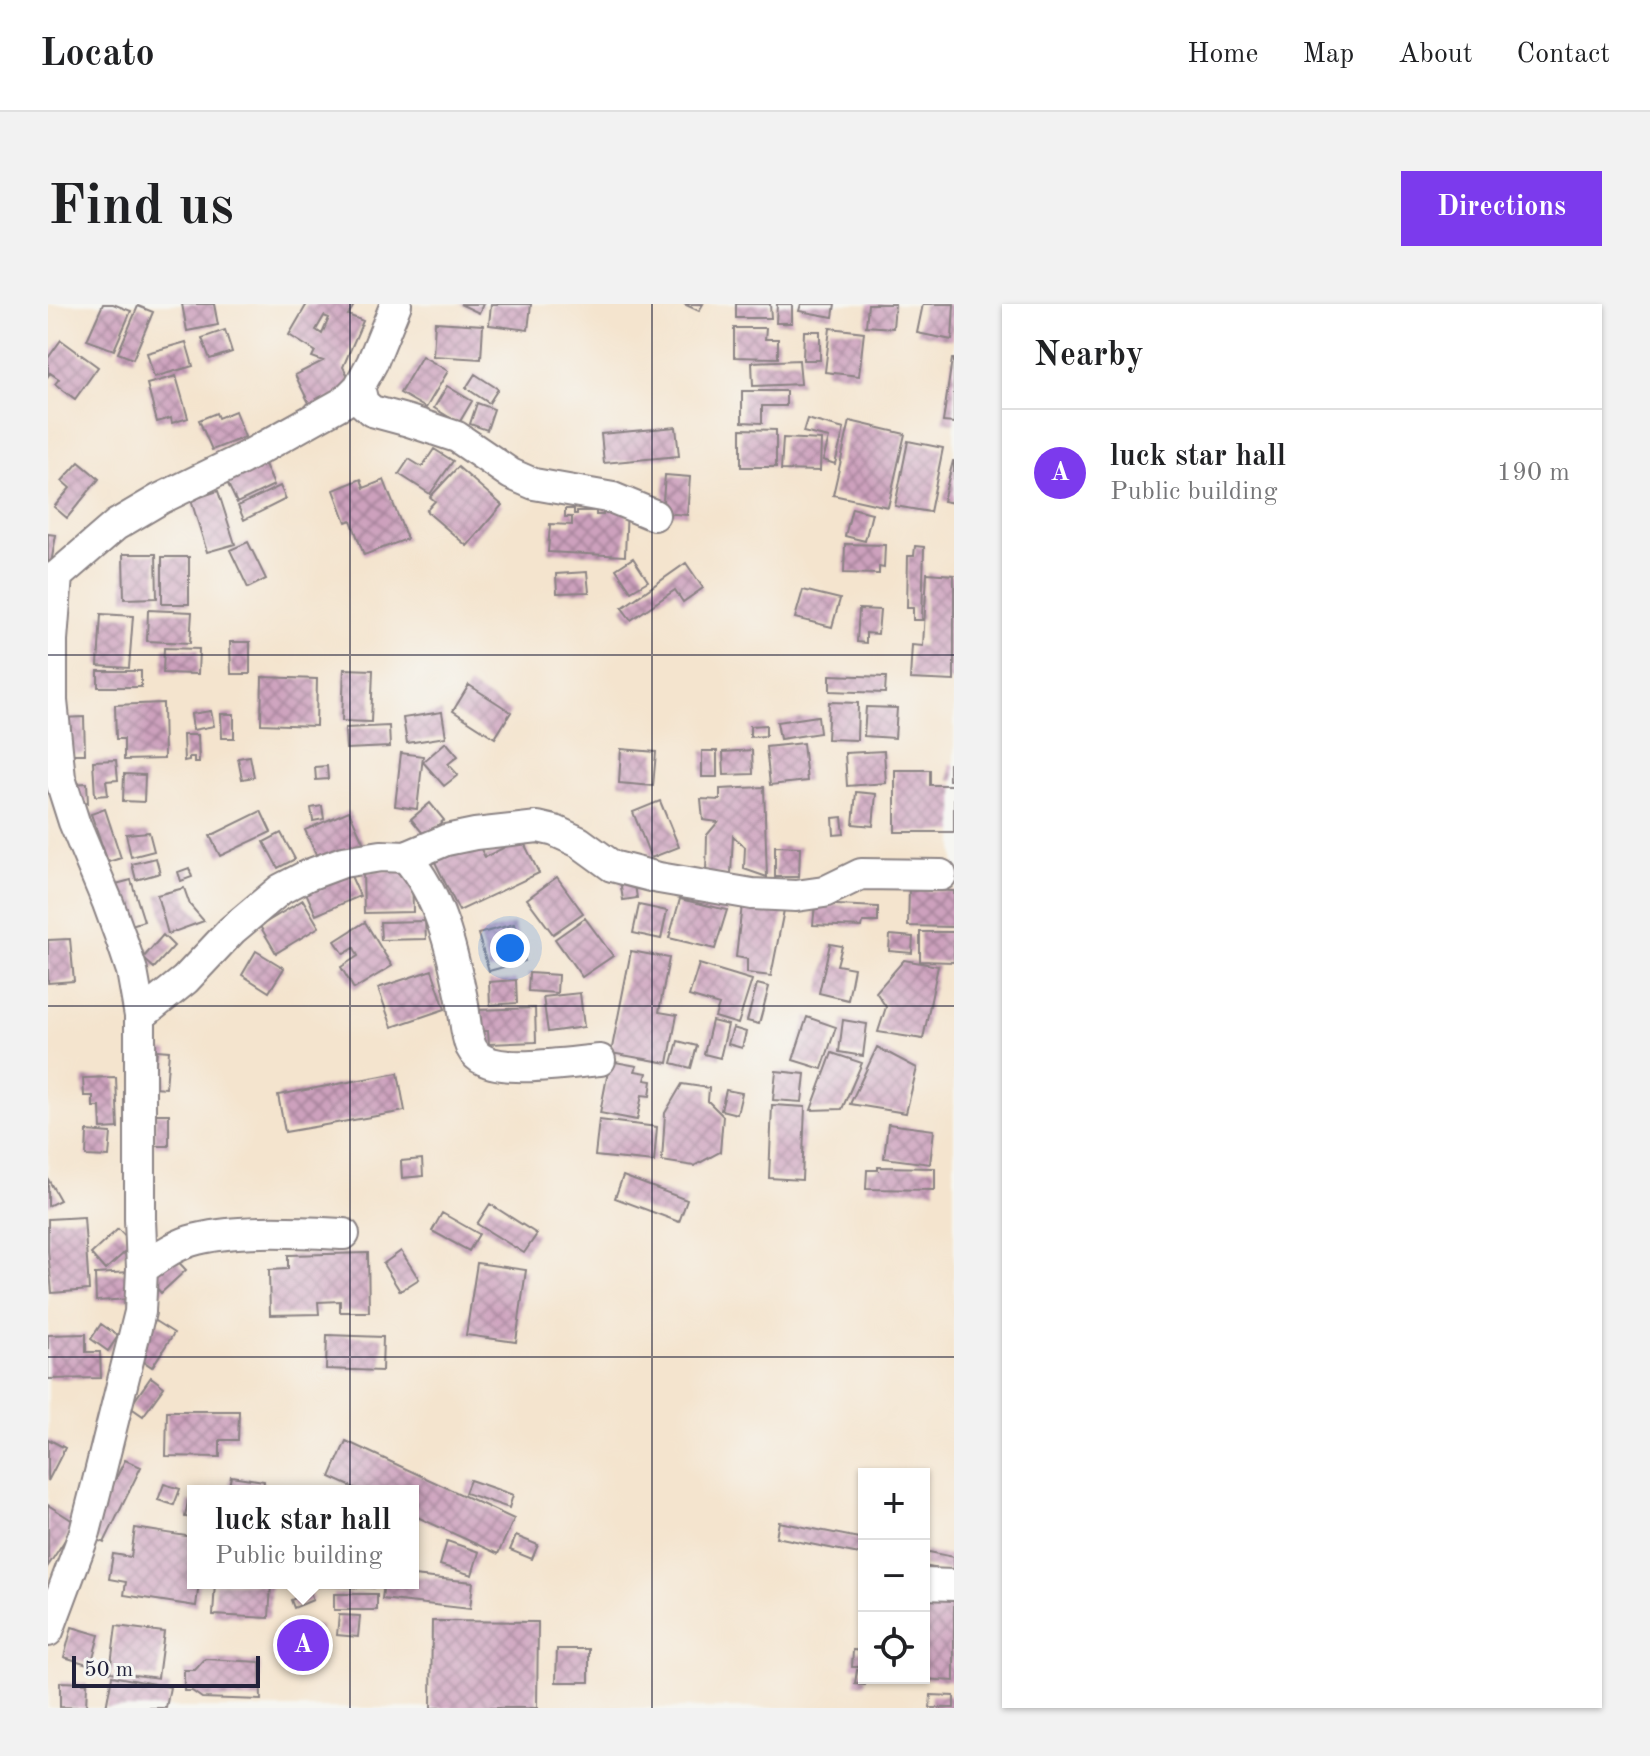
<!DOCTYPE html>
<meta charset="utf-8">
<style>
body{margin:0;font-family:"Old Standard TT",serif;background:#f2f2f2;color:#202124}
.controls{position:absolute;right:24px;bottom:24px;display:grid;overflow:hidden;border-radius:0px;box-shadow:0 2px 6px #0004}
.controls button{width:72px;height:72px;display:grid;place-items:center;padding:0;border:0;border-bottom:2px solid #e0e0e0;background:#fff;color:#202124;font:40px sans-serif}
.scale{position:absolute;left:24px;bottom:20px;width:188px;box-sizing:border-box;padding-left:8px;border:4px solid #22223b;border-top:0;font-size:22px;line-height:28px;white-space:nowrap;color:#22223b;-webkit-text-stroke:6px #f6f6f2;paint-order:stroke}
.you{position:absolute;left:462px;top:644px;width:28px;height:28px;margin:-20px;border:6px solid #fff;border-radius:50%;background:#1a73e8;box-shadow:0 0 0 12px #1a73e833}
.badge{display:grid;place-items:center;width:52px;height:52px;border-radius:50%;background:#7c3aed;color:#fff;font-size:26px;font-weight:700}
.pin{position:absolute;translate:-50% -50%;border:4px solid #fff;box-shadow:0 2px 8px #0006}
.popup{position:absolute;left:139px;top:1181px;width:232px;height:104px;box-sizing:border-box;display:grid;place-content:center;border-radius:0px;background:#fff;filter:drop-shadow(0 2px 6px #0005);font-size:26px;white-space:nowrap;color:#757577}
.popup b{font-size:30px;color:#202124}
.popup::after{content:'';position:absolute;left:50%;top:100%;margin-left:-16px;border:16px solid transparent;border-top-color:#fff}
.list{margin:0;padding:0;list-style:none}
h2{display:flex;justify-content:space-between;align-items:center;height:104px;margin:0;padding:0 32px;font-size:34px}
h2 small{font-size:26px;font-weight:400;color:#757577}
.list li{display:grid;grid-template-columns:52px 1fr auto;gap:24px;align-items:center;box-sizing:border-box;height:128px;padding:0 32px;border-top:2px solid #e0e0e0}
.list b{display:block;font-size:30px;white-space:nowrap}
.list p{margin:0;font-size:26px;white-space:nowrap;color:#757577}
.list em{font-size:26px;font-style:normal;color:#757577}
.icon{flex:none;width:44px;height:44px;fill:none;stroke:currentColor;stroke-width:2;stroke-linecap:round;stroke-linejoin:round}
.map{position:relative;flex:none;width:906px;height:1404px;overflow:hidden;border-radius:0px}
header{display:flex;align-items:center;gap:48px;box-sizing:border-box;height:112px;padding:0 40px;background:#fff;border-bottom:2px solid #e0e0e0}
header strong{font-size:38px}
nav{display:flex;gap:44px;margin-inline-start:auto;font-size:28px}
.intro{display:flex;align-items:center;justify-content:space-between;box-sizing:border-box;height:192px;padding:0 48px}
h1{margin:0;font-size:56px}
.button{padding:20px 36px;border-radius:0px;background:#7c3aed;color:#fff;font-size:28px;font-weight:700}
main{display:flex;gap:48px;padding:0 48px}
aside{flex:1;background:#fff;border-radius:0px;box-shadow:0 2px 6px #0004}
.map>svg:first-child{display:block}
.building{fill:url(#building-cross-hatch);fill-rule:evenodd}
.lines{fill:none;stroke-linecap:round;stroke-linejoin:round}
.minor-casing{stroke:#8b8384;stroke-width:34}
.minor{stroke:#fff;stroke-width:30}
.grid{fill:none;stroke:#22223b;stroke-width:2;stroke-opacity:0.55}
</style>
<header>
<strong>Locato</strong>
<nav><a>Home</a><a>Map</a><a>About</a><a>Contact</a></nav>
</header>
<div class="intro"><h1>Find us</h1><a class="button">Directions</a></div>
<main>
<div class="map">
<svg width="906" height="1404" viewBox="0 0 906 1404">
<defs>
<pattern id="building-cross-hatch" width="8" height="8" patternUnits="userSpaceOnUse" patternTransform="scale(2)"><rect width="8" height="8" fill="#cda1bd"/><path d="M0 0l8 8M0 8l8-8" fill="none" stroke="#a6839b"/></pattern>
</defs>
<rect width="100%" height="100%" fill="#f6f6f2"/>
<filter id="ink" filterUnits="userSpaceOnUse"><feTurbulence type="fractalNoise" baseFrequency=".0125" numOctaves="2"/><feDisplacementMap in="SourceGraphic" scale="16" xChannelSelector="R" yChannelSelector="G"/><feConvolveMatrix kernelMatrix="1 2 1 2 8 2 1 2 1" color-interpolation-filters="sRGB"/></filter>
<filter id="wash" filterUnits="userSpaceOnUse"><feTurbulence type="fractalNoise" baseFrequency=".006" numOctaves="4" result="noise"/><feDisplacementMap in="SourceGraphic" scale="32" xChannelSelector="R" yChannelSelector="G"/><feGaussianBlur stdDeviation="1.8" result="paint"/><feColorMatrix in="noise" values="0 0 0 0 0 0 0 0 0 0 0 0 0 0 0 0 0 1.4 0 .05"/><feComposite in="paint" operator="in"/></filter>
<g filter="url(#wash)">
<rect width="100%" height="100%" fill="#f4e4ce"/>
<g id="blocks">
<!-- building -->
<path class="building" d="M55,0H65L83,7L66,46L39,36Z
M134,0H166L170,21L139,27Z
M259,0H302L305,3L300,11L315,17L295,63L306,83L264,105L247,71L275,57L264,53L267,47L241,31ZM276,12L281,14L274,30L268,26Z
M412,0H435L431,9Z
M443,0H483L480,26L441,21Z
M636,0H655L651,7Z
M688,0H722L723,14H688Z
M729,0H744V19H728Z
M753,0H787L785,13L751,7Z
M820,0H847L845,24L818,22Z
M875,0H906L904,36L869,29Z
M90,2L105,8L85,55L70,49Z
M387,18L435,21L433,55L385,52Z
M686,24H718L717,35H730V54L686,53Z
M782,24L816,28L811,72L777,68Z
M177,26L184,48L162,55L154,34Z
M756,27H772V56H755Z
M13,36L50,63L27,95L7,80L11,75L2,69L0,72V54Z
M138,38L145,62L106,73L99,49Z
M374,52L400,67L378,104L352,89Z
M904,55H906V119L895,118Z
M751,56L753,80L705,82L704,58Z
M427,70L450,85L441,99L418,84Z
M128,72L140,114L124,119L123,114L109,118L99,80Z
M399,82L424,97L411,119L386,104Z
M694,87H738V102H714V119L694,118Z
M429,99L446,105L439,126L422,120Z
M187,107L197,133L164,146L151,116L168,109L170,114Z
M759,115L796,125L787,160L775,156L781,134L755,128Z
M802,117L857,130L840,203L785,191Z
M628,123L631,152L556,159L553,130Z
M693,125L728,126V163H693Z
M735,134L773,136L772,167L733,166Z
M860,137L895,144L882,208L847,202Z
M386,145L405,157L382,190L351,170L361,155L374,163Z
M905,157H906V199L895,197Z
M31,158L51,175L19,214L6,203L22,184L14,177Z
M216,158L226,181L189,199L178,176Z
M410,163L454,201L419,242L378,207L387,197L382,193Z
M617,171L642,173L639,211L614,209Z
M313,175L316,184L336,176L359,235L316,251L303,216L298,218L286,186Z
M232,182L238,195L196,216L190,202Z
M170,187L187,240L159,248L143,196Z
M556,201L579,202L577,252L500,248L502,220L524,221V213H517V205H526V210H529V207H548V211H555Z
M804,204L824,209L817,237L797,232Z
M0,230L8,231L2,265H0Z
M200,238L218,275L200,284L182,246Z
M797,240L837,241L836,264L831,263V270L796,269Z
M867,242L876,243L874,316H865V304H859L860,252H866Z
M75,250H108L109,294L76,295Z
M114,253H141V300H114Z
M585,254L600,277L583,287L568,265Z
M638,259L655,284L635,298L627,286L583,316L574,304Z
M539,268L541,288L509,289L508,270Z
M879,269L906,271V377L862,375L864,341L875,342Z
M755,286L792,295L784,323L747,314Z
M811,305L832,306L830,330L818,329V339L809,338Z
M100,306L144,308L142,339L99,337Z
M53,310L85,312L81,364L50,362Z
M182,338H202V370H183Z
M116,344L151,345L150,370L115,369Z
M296,365L325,366L323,418L294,417Z
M50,367H93V383H50Z
M782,371L838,373L837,389L782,387Z
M214,373L269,375L268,422L213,420Z
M421,381L463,408L447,434L405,407Z
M781,398L810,399L809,436L779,435Z
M115,399L116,455L76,456V435H68L67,401Z
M818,403L849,404L847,434L816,432Z
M163,407L166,422L145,426L143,410Z
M394,408L398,433L359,439L355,414Z
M173,410H186V434H174Z
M770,412L772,429L732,435L729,418Z
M36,413L37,450H15L14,414Z
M718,421V432L702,433V422Z
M341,422L342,443L298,445L297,424Z
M135,431H150L151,459H146V453H141V456L136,457Z
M398,438L410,452L400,460L410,471L396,482L375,458Z
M755,439L759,477L722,481L718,443Z
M573,445L608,448L605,482L571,479Z
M704,446L705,470L676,471L675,448Z
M654,447H669V473H654Z
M836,447L838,479L799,482L797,449Z
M353,449L375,452L369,505L347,502Z
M202,452L206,473L194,475L190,454Z
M68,456L70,476L58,477L60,491L47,492L45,457Z
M901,460H906V476H901Z
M279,462L280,475L268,476L267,463Z
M847,466H882V481H906V528H847Z
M76,470L97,471L96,498L75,497Z
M39,479L40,499L25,500L24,480Z
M716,483L719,573L696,565L697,543L685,532L683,570H658L659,531L670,518L655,516L653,495L672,496V485Z
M808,488L828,490L825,522L805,520Z
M612,497L631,543L603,554L585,508Z
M382,499L396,516L377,532L363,515Z
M274,502L276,515L265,517L263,504Z
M57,505L73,554L60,558L43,510Z
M213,507L223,528L172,552L162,532Z
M301,507L316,540L272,559L257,526Z
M794,513L796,530L786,531L785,514Z
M101,528L106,547L83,553L78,530Z
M233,529L247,555L230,564L216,538Z
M474,535L491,569L411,607L386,556L428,536L437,553Z
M727,542L752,543L751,573H727Z
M108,554L112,569L88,576L84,560Z
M299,563L312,592L268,611L255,582Z
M141,564L144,573L133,577L130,568Z
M364,566L365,608L316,609L315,567Z
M509,573L535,609L505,630L479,595Z
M586,574L589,594L575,596L572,577Z
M83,576L96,617L80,622L68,580Z
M136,584L142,601L156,617L120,630L109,591Z
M861,586L906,587V623L860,622Z
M632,595L679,606L667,645L621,634Z
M255,596L271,623L228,649L212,622Z
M767,600L830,603V618H815L814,623L765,621Z
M591,601L619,607L613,635L585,629Z
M694,601L736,606L723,672L699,669V655L688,653Z
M537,614L565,652L534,673L507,635Z
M377,617L378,635L333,636L332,618Z
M317,618L344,662L306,685L293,663L310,652L306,644L296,650L287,637Z
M466,620L477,657L441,667L430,630Z
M872,628H906V658L872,657Z
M115,631L126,642L106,664L95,654Z
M842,631L865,633L864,649L841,647Z
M22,635L26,677L0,679V636Z
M782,640L794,642L789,661L806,664L800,696L771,689Z
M208,647L236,664L221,688L194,671Z
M583,647L621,654L611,708L629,711L620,759L563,749Z
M856,656L890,662L875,735L830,728L838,703L828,688Z
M651,660L704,676L690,720L667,713L671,701L641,692Z
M384,666L397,705L344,723L330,684Z
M481,669L510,671L509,689L480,687Z
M468,676L469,699L442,701L441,678Z
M709,680L721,683L711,720L699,717Z
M532,689L536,723L500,728L495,693Z
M487,704L488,738L441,740L440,727H431V706Z
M759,713L788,723L774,765L745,756Z
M795,716L819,720L815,752L791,748Z
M664,717L680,721L672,754L656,750Z
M685,724L698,728L694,744L680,740Z
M630,737L649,742L643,764L624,759Z
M829,743L869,764L858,809L802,800Z
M109,746L121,747L118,784L106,783Z
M784,749L814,759L794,805L763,806Z
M562,757L589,762L587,767L599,769L597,776L604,777L602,792L594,791L589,816L552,809Z
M728,767L757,770L754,798L725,796Z
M350,769L357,807L237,828L230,791Z
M68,773L70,824L53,825L52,803H45V792H36L35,774Z
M634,780L661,784L660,797L675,812L672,848L646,862L614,857L617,809Z
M678,786L694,789L689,810L673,806Z
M724,801L757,803L754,876L721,874Z
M107,810H121V842H107Z
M551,816L609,823L606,858L547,852Z
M840,820L886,826L882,860L836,854Z
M39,827L63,829L61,853L38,852Z
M374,855L375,872L354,874L353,857Z
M830,863L887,864V886L818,885L819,866H830Z
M575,872L639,896L631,918L567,894Z
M0,875L12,896L0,902Z
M442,900L489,930L476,949L429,920Z
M394,909L431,930L421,947L384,927Z
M36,913L41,986L4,989L0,947V915Z
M70,925L85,941L57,966L43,950Z
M353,947L371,975L352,987L335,960Z
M320,949L321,1008H292V997L270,998L271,1010L222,1011L221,966L240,965V951Z
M124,951L138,966L113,989L99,973Z
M429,959L478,966L468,1038L418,1031Z
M82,968L83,995L48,997L47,970Z
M107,1017L126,1029L104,1063L86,1051Z
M53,1020L70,1032L60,1047L43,1035Z
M38,1030V1048H52L53,1074L0,1075V1031Z
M279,1031L335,1033L334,1067L278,1065Z
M103,1073L116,1083L95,1112L82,1103Z
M119,1107H191L190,1136H172V1153L118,1152Z
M0,1135L17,1144L0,1177Z
M298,1137L466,1215L450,1250L365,1211V1187H313L282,1173Z
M77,1156L93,1163L56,1239L40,1231Z
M183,1172L216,1177L215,1187H180Z
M422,1176L465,1191L461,1204L417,1189Z
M116,1180L132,1185L126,1201L110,1196Z
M140,1197L145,1198V1214L137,1213Z
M0,1201L28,1219L0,1262Z
M731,1218L816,1235V1251L728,1233Z
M87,1224L145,1233V1279H151L148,1302L76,1291L78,1278L61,1275L65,1250L83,1253Z
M468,1232L490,1241L484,1255L462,1246Z
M399,1237L431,1248L424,1271L392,1261Z
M876,1247L906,1253V1268L876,1262Z
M365,1272L425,1278L422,1305L334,1295L336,1279H365Z
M167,1279L223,1280L221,1314L165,1311Z
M265,1279H326V1284L265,1282Z
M262,1288L265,1296L246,1304L243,1296Z
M286,1290H329V1306H286Z
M876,1291L906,1292V1377L876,1375Z
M291,1311L312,1312L310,1333L289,1331Z
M384,1317L490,1318L489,1404H383Z
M240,1320L272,1322L270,1361L238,1360Z
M68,1322L116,1328L110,1374L62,1368Z
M24,1323L51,1331L43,1361L16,1353Z
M509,1345H541V1378H508Z
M805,1346L816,1347V1363H804Z
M157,1355L212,1358L213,1396L154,1394L144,1387H136V1366H147Z
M809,1366L816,1367V1374H818L817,1381L807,1380Z
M64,1372L122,1383L118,1404H58Z
M12,1378L39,1379L38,1404L12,1403Z
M883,1391L906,1392V1404H882Z"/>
</g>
</g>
<g filter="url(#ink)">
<use href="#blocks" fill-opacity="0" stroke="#8b8384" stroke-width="2"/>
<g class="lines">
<defs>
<path id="minor" d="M311,83L315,99L324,107L361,117L409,133L463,170L486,180L565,194L606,211
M0,276L9,272L68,221L112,195L194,155L296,98L311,83L324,59L348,0
M358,553C392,592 404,646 414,695C417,710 417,729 423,743C426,749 431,754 436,756C459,769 525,758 552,756
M92,712L137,676L184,626L233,585L260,571L295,558L333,552L358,553L398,536L427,530L490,523L507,527L531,538L564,562L611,574L704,590L748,592L776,588L813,570L893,571
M94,965C109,954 124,943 142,937C184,924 252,928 296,930
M876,1280L906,1281
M0,1327L37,1228L49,1181L92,1008L94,965L92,915V712L84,667L74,637L60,599L26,518L12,474L4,397V336L9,272"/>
</defs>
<!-- minor casing -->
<use href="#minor" class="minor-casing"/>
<!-- minor -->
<use href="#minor" class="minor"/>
</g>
</g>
<!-- grid -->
<path class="grid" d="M302,0V1404M604,0V1404M0,351H906M0,702H906M0,1053H906"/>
</svg>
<div class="controls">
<button>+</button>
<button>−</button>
<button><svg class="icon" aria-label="locate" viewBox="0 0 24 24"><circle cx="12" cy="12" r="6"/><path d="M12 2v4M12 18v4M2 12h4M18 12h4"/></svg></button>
</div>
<div class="scale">50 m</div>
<div class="you"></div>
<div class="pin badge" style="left:255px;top:1341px">A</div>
<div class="popup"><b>luck star hall</b>Public building</div>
</div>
<aside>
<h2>Nearby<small></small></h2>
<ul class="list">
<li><span class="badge">A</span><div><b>luck star hall</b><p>Public building</p></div><em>190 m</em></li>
</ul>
</aside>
</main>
